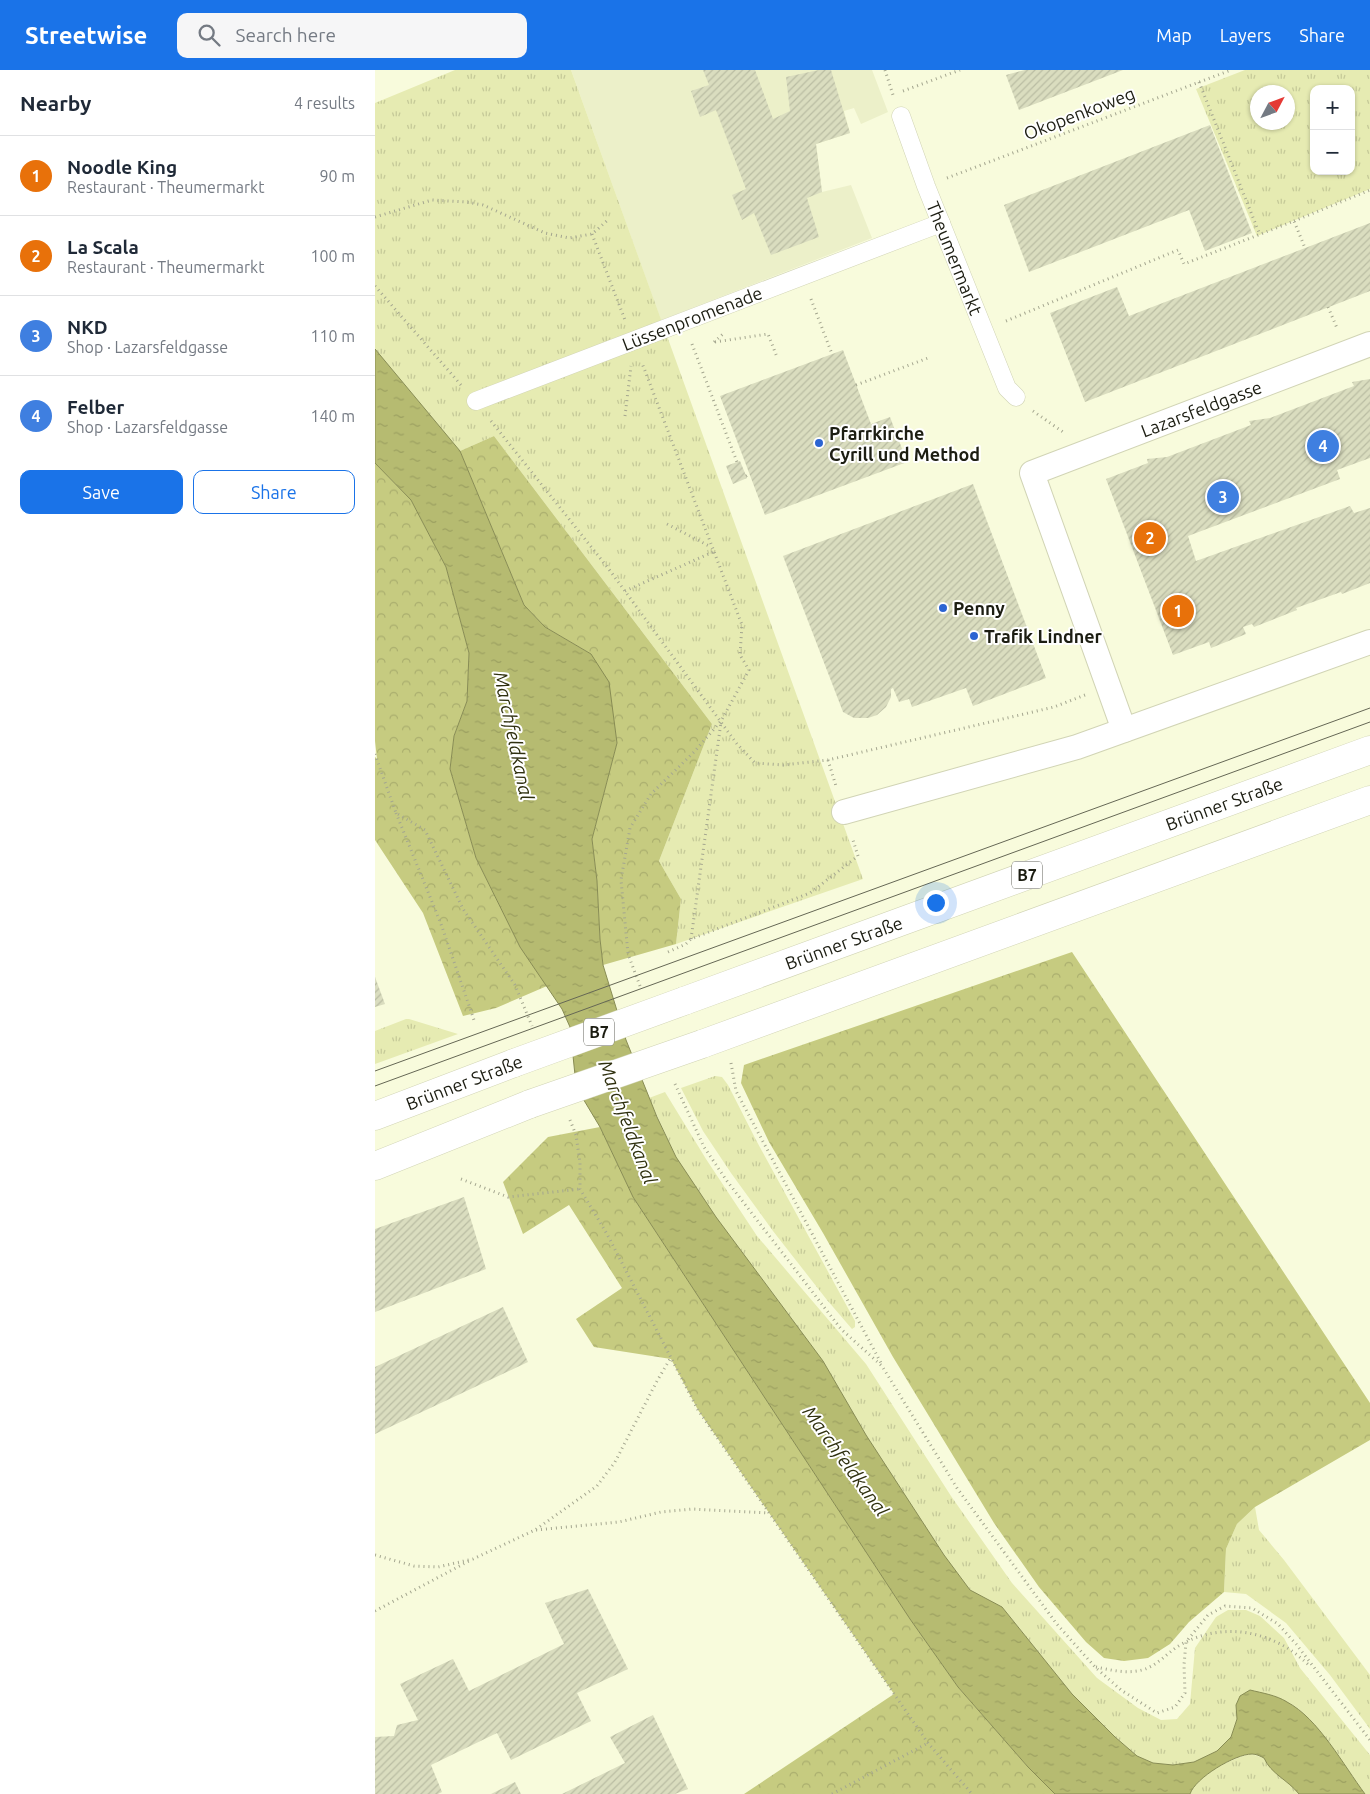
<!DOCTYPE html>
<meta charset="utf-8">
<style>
body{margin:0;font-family:Ubuntu,sans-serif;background:#f6f6f7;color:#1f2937}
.controls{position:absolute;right:15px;top:15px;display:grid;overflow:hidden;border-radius:10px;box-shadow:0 1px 4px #0004}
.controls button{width:45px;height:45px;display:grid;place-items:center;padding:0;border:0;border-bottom:1px solid #e0e1e3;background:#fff;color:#1f2937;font:25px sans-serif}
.compass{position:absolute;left:875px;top:15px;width:45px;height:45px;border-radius:50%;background:#fff;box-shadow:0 1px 4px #0004;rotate:49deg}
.you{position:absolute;left:560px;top:832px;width:18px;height:18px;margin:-12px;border:4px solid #fff;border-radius:50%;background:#1a73e8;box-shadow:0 0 0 8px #1a73e833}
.badge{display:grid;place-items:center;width:32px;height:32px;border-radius:50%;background:#1a73e8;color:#fff;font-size:16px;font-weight:700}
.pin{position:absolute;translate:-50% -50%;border:2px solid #fff;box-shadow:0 1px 5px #0006}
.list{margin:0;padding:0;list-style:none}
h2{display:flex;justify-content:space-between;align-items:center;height:65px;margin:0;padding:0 20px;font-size:21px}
h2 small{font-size:16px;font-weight:400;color:#747a83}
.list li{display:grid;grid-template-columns:32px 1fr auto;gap:15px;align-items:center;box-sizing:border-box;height:80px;padding:0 20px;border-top:1px solid #e0e1e3}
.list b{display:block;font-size:19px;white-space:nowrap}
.list p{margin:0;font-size:16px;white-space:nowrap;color:#747a83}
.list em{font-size:16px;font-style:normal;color:#747a83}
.actions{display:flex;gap:10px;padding:15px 20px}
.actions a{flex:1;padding:11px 0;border:1px solid #1a73e8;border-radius:10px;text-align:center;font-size:18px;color:#1a73e8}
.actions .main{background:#1a73e8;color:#fff}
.icon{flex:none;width:28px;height:28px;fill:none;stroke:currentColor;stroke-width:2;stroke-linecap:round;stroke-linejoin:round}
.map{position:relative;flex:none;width:995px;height:1724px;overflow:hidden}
header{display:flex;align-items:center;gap:30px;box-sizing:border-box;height:70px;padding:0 25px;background:#1a73e8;color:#fff}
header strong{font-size:24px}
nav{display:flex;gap:28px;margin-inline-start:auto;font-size:18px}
.search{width:350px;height:45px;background:#f6f6f7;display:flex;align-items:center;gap:12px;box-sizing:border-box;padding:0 18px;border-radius:10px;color:#747a83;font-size:19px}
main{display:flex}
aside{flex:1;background:#fff}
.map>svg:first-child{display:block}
.built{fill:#ecf0c9}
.grass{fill:url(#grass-tufts);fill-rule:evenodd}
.forest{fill:url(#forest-crowns)}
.water{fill:url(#water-ripples);stroke:#888c54}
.building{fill:url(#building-hatch)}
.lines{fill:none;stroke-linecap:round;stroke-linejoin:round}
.pedestrian-casing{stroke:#d1d4b5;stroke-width:19}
.minor-casing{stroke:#d1d4b5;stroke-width:26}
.primary-casing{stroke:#d1d4b5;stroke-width:29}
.path{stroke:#a4a68f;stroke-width:3;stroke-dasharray:1 4;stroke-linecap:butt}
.pedestrian{stroke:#fff;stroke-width:18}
.minor{stroke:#fff;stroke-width:24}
.primary{stroke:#fff;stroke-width:28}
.tram{stroke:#656755;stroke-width:1}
.primary-bridge-casing{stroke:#d1d4b5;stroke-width:29;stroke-linecap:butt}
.primary-bridge{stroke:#fff;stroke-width:28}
.poi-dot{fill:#2b64d2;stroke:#fff;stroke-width:2}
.labels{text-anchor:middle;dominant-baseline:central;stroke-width:4;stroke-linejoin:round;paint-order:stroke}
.shield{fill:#fff;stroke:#606159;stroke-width:1}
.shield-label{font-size:16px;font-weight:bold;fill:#1c1d12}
.street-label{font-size:18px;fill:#1c1d12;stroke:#fff}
.poi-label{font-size:18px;font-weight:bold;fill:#1c1d12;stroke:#fff;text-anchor:start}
.water-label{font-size:19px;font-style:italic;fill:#2f300f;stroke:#fff}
</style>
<header>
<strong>Streetwise</strong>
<div class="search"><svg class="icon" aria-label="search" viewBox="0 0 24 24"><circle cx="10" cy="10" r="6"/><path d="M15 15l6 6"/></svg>Search here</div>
<nav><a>Map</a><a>Layers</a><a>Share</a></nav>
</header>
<main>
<aside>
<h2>Nearby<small>4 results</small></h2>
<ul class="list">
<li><span class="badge" style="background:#e8710a">1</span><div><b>Noodle King</b><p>Restaurant · Theumermarkt</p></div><em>90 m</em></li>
<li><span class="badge" style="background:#e8710a">2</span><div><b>La Scala</b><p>Restaurant · Theumermarkt</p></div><em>100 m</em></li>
<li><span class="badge" style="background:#3f7fe0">3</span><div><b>NKD</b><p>Shop · Lazarsfeldgasse</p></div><em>110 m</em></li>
<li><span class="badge" style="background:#3f7fe0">4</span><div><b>Felber</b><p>Shop · Lazarsfeldgasse</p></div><em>140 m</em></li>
</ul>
<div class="actions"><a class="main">Save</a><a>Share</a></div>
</aside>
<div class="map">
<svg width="995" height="1724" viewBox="0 0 995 1724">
<defs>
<pattern id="grass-tufts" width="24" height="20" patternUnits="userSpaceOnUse" patternTransform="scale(1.25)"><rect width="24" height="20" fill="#e6ebb2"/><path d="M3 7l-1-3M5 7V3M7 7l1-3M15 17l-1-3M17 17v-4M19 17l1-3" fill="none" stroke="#c5c998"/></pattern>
<pattern id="forest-crowns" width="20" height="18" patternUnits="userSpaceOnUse" patternTransform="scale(1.25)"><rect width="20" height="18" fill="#c6cb80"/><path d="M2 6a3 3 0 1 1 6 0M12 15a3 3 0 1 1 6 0" fill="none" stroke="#aaae6e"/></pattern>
<pattern id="water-ripples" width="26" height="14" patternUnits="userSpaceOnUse" patternTransform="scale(1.25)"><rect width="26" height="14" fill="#b6bb71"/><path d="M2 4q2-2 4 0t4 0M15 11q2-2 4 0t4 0" fill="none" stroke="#9ca061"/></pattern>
<pattern id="building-hatch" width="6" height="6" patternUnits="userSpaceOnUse" patternTransform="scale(1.25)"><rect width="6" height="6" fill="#daddbf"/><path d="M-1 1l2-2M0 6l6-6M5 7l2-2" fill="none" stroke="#babda3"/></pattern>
</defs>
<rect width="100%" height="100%" fill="#f8fbdc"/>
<!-- built -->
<path class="built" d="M196,0H497L513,42L486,54L479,38L469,41L475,63L441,74L447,122L476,115L497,168L286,250Z"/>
<!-- grass -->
<path class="grass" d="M80,0H196L488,809L301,874L306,829L284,791L337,654L119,366L85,381L0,279V33Z
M870,0H995V119L882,166L821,19ZM939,19H976V101H939ZM882,22H912V52H882Z
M31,949H34L83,964L0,994V961Z
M340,1006L347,1007L353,1015L381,1070L480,1251V1257L477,1259L452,1230L398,1161L356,1103L328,1061L306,1018Z
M290,1022L331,1089L382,1166L491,1294L576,1426L637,1513L722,1608L763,1638L786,1650L802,1649L815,1634L820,1578L841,1547L853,1540H871L885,1546L909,1568L925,1598L995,1685V1724H990C976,1705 931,1635 911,1632C901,1630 873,1634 861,1635L862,1649L856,1667L842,1681L819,1692L798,1695L778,1693L762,1686L740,1667L697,1624L627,1537L595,1520L569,1485L491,1365L448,1291L341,1147L301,1087L274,1028Z
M880,1437L884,1460L909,1490L995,1605V1659L955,1605L911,1553L871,1524L849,1522L851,1479L862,1454Z
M876,1684L889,1688C896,1704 914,1711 924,1724H815C821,1705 857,1688 876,1684Z"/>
<!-- forest -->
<path class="forest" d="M119,366L337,654L284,791L306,829L301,874L228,895L225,869L222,811L217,769L242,673L216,584L170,557L149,535L85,381Z
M0,393L36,430L71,497L94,583L92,631L79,666L75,699L101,788L145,877L172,916L121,938L88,946L48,843L0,770V687L2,689L0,671Z
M697,882L995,1333V1370L880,1437L862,1454L851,1479L849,1522L814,1552L795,1574L773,1588L749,1591L729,1588L711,1572L664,1517L619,1453L518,1287L448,1163L394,1072L366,1013L369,995Z
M225,1057L258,1127L535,1549L583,1617L653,1697L680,1724H369L519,1624L323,1340L296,1289L219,1277L201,1249L247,1218L194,1135L148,1164L128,1112L173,1067Z"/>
<!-- water -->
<path class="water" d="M0,279L85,381L149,535L170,557L216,584L234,612L242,673L217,769L222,811L225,869L228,895L251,970L282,1047L301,1087L341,1147L448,1291L491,1365L569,1485L595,1520L627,1537L697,1624L740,1667L762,1686L778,1693L798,1695L819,1692L842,1681L856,1667L862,1649L861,1635L865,1626L875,1620C887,1623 901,1625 912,1632C943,1648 969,1696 990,1724H924C913,1710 896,1704 889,1688C885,1686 881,1684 877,1684C860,1684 820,1708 815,1724H680L653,1697L583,1617L535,1549L258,1127L225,1057L207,1027L200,1005L195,957L187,939L145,877L101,788L75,699L79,666L92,631L94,583L71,497L36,430L0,393Z"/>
<!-- building -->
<path class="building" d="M328,0H380L398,49L415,41L411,7L444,0H456L475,63L441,74L447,122L432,128L444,167L396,185L379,143L367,150L357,125L371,119L341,40L325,47L316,21L334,15Z
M650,0H748L644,40L631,5Z
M835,55L877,163L830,181L814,140L654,202L629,135Z
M995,153V221L710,332L675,243L742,217L754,246Z
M468,280L496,354L515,347L532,392L390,445L345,326Z
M995,309V388L962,400L965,409L813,466L821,491L975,436L979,443L995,438V513L967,524L966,522L921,538L922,540L879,557L877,554L868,557L871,564L836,578L834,572L798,585L731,409L773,393L772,389L792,387L876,355L874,351L895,348L979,316L977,312Z
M365,391L372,408L358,414L351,396Z
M598,414L671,608L598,636L591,618L537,637L534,629L524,632L518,618L516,619V627L511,637L502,645L493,648H479L468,642L408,486Z
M0,907L10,934L0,937Z
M89,1127L111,1199L0,1242V1159Z
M128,1237L153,1292L0,1364V1297Z
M213,1519L253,1599L202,1623L216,1651L136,1690L122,1663L56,1695L67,1722L63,1724H0V1667L19,1666L22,1655L43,1650L25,1614L78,1589L94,1621L189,1574L170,1533Z
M278,1645L313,1719L300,1724H187L250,1693L235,1667Z
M140,1712L146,1724H116Z"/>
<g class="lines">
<defs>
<g id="pedestrian">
<path id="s1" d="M526,46L551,116L632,318L641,327"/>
<path d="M101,331L566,153"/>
</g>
<g id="minor">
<path id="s2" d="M749,660L657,403L995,274"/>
<path d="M469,742L702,677L995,572"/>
</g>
<g id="primary">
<path id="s3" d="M309,931L995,680"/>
<path d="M327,974L995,730"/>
<path d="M0,1046L139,993"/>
<path d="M0,1096L155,1034"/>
</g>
</defs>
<!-- pedestrian casing -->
<use href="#pedestrian" class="pedestrian-casing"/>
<!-- minor casing -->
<use href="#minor" class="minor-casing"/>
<!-- primary casing -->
<use href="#primary" class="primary-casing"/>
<!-- path -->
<path class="path" d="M510,0L518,25
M824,12L885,165
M528,21L585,0
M572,108L856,0
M0,147L57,130L91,132L108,135L170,163L194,168L217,164L234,149
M919,151L995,120
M217,164L250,250
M0,216L86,315
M436,229L457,284
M953,237L962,258
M631,251L803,180L809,194L919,151L930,178
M339,272L348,264
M340,272L393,264L402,287
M317,274L362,392
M481,315L553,288
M658,341L688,362
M250,346L256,296
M116,351L233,498L362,674L380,693L408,695L453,690L679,637L710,625
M371,406L374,404
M292,454L336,477
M250,521L338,482
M0,684L21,743L50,760L88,839L140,915L157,956
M453,690L461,716
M21,743L66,854L100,953
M316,869L346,652
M293,882L311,874L316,869L435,823L483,786L477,767
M265,916L253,884L246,810L255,758L276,724L320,681L346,651L374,600L365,585L367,555L267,293
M356,993L361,1021L506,1293
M300,1014L329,1077L352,1111L466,1259L507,1296L582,1418L681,1553L720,1597L746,1620L782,1643L800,1637L810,1623L809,1595L811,1572L833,1545L850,1536L877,1538L903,1554L921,1574L995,1670
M195,1050L201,1065L205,1093V1119L232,1164L323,1340L553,1673L597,1724
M86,1109L133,1127L205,1119
M161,1460L244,1452L286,1442L317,1439L394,1443
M0,1485L39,1496L63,1497L98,1489L160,1460L222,1416L240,1392L282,1311L295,1289
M0,1541L94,1491
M721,1597C735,1600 752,1604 767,1600C782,1596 792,1583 805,1575C837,1557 874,1557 907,1575C917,1580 926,1588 935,1596
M457,1724L553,1673"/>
<!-- pedestrian -->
<use href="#pedestrian" class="pedestrian"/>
<!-- minor -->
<use href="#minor" class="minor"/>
<!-- primary -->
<use href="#primary" class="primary"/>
<!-- tram -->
<path class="tram" d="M0,1001L995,638
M0,1016L995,652"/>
<defs>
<path id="primary-bridge" d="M139,993L309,931
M155,1034L327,974"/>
</defs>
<!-- primary-bridge casing -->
<use href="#primary-bridge" class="primary-bridge-casing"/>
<!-- primary-bridge -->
<use href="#primary-bridge" class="primary-bridge"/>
</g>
<!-- markers -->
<g class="poi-dot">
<circle cx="444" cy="373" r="5"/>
<circle cx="568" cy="538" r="5"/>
<circle cx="599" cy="566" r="5"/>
</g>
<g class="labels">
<!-- shield labels -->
<g class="shield">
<rect x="637" y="791.5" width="30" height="27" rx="4"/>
<rect x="209" y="948.5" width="30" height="27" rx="4"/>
</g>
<g class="shield-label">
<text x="652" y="805">B7</text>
<text x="224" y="962">B7</text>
</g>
<!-- street labels -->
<g class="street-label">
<text transform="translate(704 43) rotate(-21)">Okopenkoweg</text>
<text stroke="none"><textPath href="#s1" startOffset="152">Theumermarkt</textPath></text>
<text transform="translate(317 248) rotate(-21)">Lüssenpromenade</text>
<text stroke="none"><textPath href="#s2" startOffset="454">Lazarsfeldgasse</textPath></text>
<text stroke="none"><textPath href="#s3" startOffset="575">Brünner Straße</textPath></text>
<text stroke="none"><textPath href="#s3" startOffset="170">Brünner Straße</textPath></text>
<text transform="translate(89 1012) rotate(-21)">Brünner Straße</text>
</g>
<!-- poi labels -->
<g class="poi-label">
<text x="454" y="363">Pfarrkirche<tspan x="454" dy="21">Cyrill und Method</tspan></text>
<text x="578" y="538">Penny</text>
<text x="609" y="566">Trafik Lindner</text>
</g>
<!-- water labels -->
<g class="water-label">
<text transform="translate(139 666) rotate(78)">Marchfeldkanal</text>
<text transform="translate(253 1052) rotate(69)">Marchfeldkanal</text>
<text transform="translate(471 1391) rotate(54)">Marchfeldkanal</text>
</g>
</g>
</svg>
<div class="controls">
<button>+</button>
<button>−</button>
</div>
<svg class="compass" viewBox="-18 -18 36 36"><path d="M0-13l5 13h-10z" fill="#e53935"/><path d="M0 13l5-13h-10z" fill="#747a83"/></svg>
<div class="you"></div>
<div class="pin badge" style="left:803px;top:541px;background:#e8710a">1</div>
<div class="pin badge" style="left:775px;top:468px;background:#e8710a">2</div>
<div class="pin badge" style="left:848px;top:427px;background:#3f7fe0">3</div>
<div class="pin badge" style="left:948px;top:376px;background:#3f7fe0">4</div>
</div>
</main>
